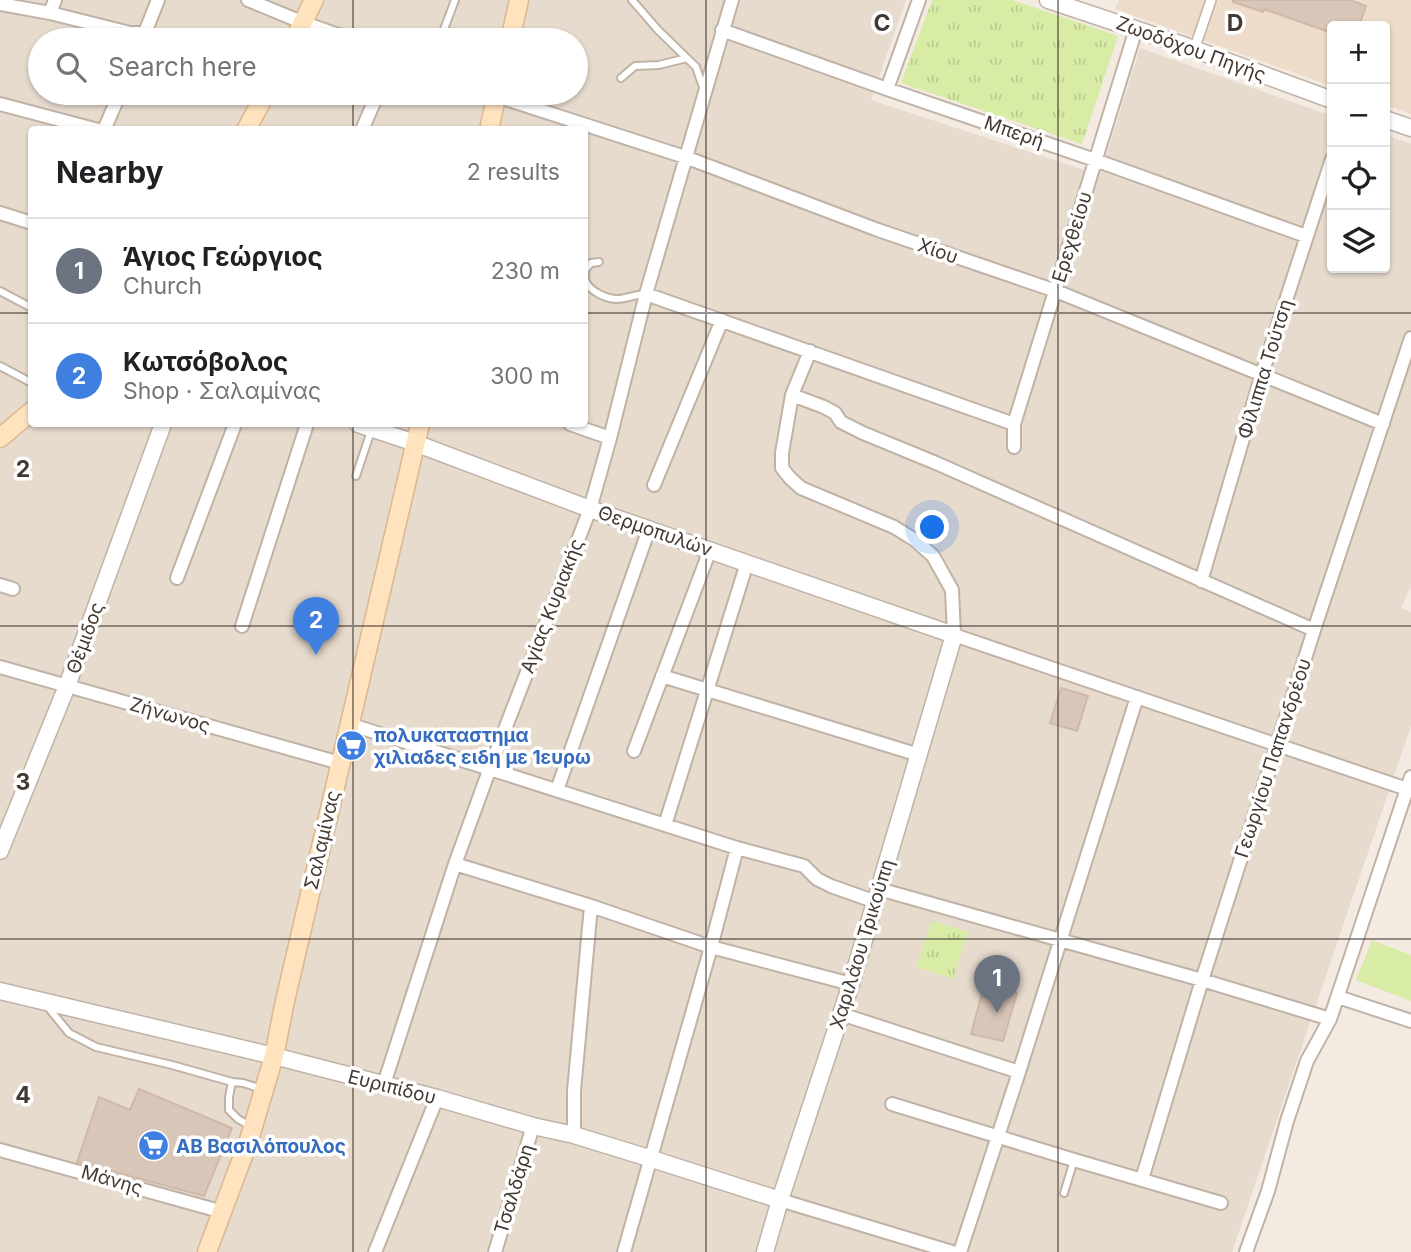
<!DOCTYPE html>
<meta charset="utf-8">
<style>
body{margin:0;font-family:Inter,sans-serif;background:#f2f2f2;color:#202124}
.controls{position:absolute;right:21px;top:21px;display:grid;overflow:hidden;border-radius:7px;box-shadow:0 2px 5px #0004}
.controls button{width:63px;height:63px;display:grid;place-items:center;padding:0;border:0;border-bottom:2px solid #e0e0e0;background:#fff;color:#202124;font:35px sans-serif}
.you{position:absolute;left:933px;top:528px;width:24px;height:24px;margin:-18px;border:5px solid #fff;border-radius:50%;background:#1a73e8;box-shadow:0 0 0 10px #1a73e833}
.badge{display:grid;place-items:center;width:46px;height:46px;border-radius:50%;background:#ff0c16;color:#fff;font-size:23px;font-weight:700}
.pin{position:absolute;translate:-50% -58px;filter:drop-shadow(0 2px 4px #0008)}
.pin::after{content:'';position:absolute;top:37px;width:24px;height:21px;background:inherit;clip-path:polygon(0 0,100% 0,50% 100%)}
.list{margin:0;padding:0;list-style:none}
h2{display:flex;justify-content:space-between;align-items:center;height:91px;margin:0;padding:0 28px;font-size:30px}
h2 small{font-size:23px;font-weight:400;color:#757577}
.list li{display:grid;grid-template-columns:46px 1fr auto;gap:21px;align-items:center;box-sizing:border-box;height:105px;padding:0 28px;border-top:2px solid #e0e0e0}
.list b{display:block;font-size:26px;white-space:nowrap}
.list p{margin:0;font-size:23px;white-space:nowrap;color:#757577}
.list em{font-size:23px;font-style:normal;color:#757577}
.icon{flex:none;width:38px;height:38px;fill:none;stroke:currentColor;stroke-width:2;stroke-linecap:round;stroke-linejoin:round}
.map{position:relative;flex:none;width:1411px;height:1252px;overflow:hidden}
.search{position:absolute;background:#fff;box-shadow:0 2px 5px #0004;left:28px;top:28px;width:560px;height:77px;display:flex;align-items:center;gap:18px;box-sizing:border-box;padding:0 24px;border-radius:38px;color:#757577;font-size:26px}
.panel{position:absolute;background:#fff;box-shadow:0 2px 5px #0004;left:28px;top:126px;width:560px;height:301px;border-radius:7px}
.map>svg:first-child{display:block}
.residential{fill:#e7dbce;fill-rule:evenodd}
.education{fill:#eddcc9}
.park{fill:url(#park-tufts)}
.pitch{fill:#d9eca5}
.building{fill:#d8c6b8;stroke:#d0b9a8;stroke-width:2}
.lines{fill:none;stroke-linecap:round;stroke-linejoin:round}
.service-casing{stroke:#c1b2a6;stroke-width:10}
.pedestrian-casing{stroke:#c1b2a6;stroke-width:12}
.minor-casing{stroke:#c1b2a6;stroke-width:16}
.tertiary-casing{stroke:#c1b2a6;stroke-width:19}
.secondary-casing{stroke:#dab78e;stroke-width:21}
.service{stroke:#fff;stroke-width:6}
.pedestrian{stroke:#fff;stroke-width:9}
.minor{stroke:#fff;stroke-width:12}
.tertiary{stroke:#fff;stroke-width:16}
.secondary{stroke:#ffe3bf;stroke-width:18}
.grid{fill:none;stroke:#443932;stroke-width:2;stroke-opacity:0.55}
.labels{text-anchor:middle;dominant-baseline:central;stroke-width:7;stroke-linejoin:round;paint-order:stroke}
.street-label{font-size:19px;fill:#443932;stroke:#fff}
.shop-label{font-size:19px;font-weight:bold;fill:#366cbe;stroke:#fff;text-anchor:start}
.grid-label{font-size:23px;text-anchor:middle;font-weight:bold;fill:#443932;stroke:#fff;stroke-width:7;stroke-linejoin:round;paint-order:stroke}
</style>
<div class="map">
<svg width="1411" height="1252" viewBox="0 0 1411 1252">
<defs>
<pattern id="park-tufts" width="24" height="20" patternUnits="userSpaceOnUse" patternTransform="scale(1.75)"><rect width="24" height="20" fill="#d9eca5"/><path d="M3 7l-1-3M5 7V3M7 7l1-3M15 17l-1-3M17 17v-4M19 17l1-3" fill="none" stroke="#bbcb8e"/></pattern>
</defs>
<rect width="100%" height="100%" fill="#f3eae1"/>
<!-- residential -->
<path class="residential" d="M0,0H906L871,100L1100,175L1140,48L1332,116V268H1385V135L1411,144V586L1401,608L1411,612V726L1232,1252H0ZM40,40H576V93H40ZM32,130H584V424H32Z"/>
<!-- education -->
<path class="education" d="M1119,0H1411V114L1385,105V26H1332V86L1115,9Z"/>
<!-- park -->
<path class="park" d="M932,0H1012L1118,36L1082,144L901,83Z
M932,921L968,932L953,979L916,967Z"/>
<!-- pitch -->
<path class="pitch" d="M1372,940L1411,955V1001L1356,980Z"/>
<!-- building -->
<path class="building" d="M1233,0H1350L1366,6L1359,26H1332V33L1264,9L1263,12L1233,2Z
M1061,688L1088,696L1077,731L1050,723Z
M985,982L1017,993L1003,1041L971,1034Z
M139,1089L232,1128L204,1196L77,1162L99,1097L130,1110Z"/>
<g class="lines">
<defs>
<path id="service" d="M632,0L658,30L696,67L704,90
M440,40L455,0
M621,78L635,66L659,65L687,58
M599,262L591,263L585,270C585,274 584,279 586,282C591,292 607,299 617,299C626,299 636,294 646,294
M0,291L32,308
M0,366L32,383
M356,476L371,431
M47,1006L69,1033L96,1047L172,1065L232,1082
M252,1127L238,1119L229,1110V1097L232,1082L243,1083L262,1089
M1064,1193L1074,1160"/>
<path id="pedestrian" d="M1194,50L1211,0"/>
<path id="minor" d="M248,0L304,23L353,40
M0,4L50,13L55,0
M50,13L130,33H145
M722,30L887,89L1095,160L1306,236
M142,40L158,0
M887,89L919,0
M487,93L685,157L878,230L1056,291L1383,424
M0,104L98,130
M104,130L120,93
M362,130L378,93
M0,213L32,223
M646,294L1014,424
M810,351L792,395L782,453V468L790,478L801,488L894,527L915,540L933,556L952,590L954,635L1407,789
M792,395L824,407L835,413L841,422L863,433L936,463L1314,630
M570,424L610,438
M1014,447V424L1136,29
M654,485L722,320
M177,578L235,424
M1201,581L1262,374L1332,159
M0,585L13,589
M242,626L307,424
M0,667L340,763
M662,676L919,755
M349,724L737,848L804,866L817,879L831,886L876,902
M634,751L710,550
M557,790L649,529
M665,825L747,563
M455,864L591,906L711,947L851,984
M879,889L1202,980L1330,1019
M1338,997L1411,1021
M841,1014L1019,1072
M384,1084L455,864L490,768L590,509L610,438L646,294L732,0
M892,1104L1074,1160L1221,1203
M574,1135V1091L591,906
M0,1150L223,1212
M1142,1179L1202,980L1314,630L1411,338
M780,1200L952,1252
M375,1252L437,1098
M495,1252L533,1126
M624,1252L711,947L737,848
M960,1252L1019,1072L1137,697
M1246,1252L1268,1191L1287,1121L1307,1061L1330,1019L1411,777"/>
<path id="tertiary" d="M1048,0L1180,44L1332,100
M1385,119L1411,128
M358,424L415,443L590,509L954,635L851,984L780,1200L765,1252
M0,851L67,686L163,424
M0,991L274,1056L437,1098L533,1126L574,1135L652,1159L780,1200"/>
<path id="secondary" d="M294,40L314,0
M510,40L519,0
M246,130L266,93
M489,130L497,93
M0,438L32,411
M207,1252L249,1140L274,1056L285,1001L420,424"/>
</defs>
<!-- service casing -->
<use href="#service" class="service-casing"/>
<!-- pedestrian casing -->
<use href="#pedestrian" class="pedestrian-casing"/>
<!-- minor casing -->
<use href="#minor" class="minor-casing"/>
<!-- tertiary casing -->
<use href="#tertiary" class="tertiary-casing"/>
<!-- secondary casing -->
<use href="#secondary" class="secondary-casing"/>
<!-- service -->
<use href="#service" class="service"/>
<!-- pedestrian -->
<use href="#pedestrian" class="pedestrian"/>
<!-- minor -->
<use href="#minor" class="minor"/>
<!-- tertiary -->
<use href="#tertiary" class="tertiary"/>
<!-- secondary -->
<use href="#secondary" class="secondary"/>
</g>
<!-- grid -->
<path class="grid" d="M353,0V40M706,0V1252M1058,0V1252M353,93V130M0,313H32M584,313H1411M353,424V1252M0,626H1411M0,939H1411"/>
<!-- icons -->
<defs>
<symbol id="supermarket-disc" viewBox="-11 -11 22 22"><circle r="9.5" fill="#3f7fe0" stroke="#fff"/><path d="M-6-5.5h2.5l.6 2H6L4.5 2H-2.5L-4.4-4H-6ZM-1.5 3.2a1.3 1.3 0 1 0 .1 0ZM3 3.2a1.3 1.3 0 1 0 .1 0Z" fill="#fff"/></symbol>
</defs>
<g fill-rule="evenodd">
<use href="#supermarket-disc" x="334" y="728" width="35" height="35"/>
<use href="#supermarket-disc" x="136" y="1128" width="35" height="35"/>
</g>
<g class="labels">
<!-- street labels -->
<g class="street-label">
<text transform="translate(1191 49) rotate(20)">Ζωοδόχου Πηγής</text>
<text transform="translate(1014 132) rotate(19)">Μπερή</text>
<text transform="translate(1072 237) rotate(-73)">Ερεχθείου</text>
<text transform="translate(938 251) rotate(19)">Χίου</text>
<text transform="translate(1265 369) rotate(-73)">Φίλιππα Τούτση</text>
<text transform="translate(655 531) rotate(19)">Θερμοπυλών</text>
<text transform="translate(552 606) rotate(-69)">Αγίας Κυριακής</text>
<text transform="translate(85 638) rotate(-70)">Θέμιδος</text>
<text transform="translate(170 715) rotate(16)">Ζήνωνος</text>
<text transform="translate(1273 758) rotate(-72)">Γεωργίου Παπανδρέου</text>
<text transform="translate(322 840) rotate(-77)">Σαλαμίνας</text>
<text transform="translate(862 944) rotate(-73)">Χαριλάου Τρικούπη</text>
<text transform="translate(392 1087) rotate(14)">Ευριπίδου</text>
<text transform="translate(112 1180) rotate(16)">Μάνης</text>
<text transform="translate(514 1189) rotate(-73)">Τσαλδάρη</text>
</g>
<!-- shop labels -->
<g class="shop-label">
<text x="374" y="735">πολυκαταστημα<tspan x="374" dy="22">χιλιαδες ειδη με 1ευρω</tspan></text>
<text x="176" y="1146">ΑΒ Βασιλόπουλος</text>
</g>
</g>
<g class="grid-label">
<text x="882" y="31">C</text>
<text x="1235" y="31">D</text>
<text x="23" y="477">2</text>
<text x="23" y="790">3</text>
<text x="23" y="1103">4</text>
</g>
</svg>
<div class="controls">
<button>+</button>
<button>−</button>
<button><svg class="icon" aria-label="locate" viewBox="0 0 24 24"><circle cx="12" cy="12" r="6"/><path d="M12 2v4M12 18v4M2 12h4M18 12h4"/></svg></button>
<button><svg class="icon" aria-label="layers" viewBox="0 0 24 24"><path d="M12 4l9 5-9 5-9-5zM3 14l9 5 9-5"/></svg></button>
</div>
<div class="you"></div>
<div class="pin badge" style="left:997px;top:1013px;background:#6b7280">1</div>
<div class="pin badge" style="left:316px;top:655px;background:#3f7fe0">2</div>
<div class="search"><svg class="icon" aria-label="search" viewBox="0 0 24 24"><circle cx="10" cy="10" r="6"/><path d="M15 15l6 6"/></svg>Search here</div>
<section class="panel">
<h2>Nearby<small>2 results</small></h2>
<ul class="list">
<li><span class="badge" style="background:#6b7280">1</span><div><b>Άγιος Γεώργιος</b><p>Church</p></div><em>230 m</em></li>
<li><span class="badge" style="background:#3f7fe0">2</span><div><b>Κωτσόβολος</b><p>Shop · Σαλαμίνας</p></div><em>300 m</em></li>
</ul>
</section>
</div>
